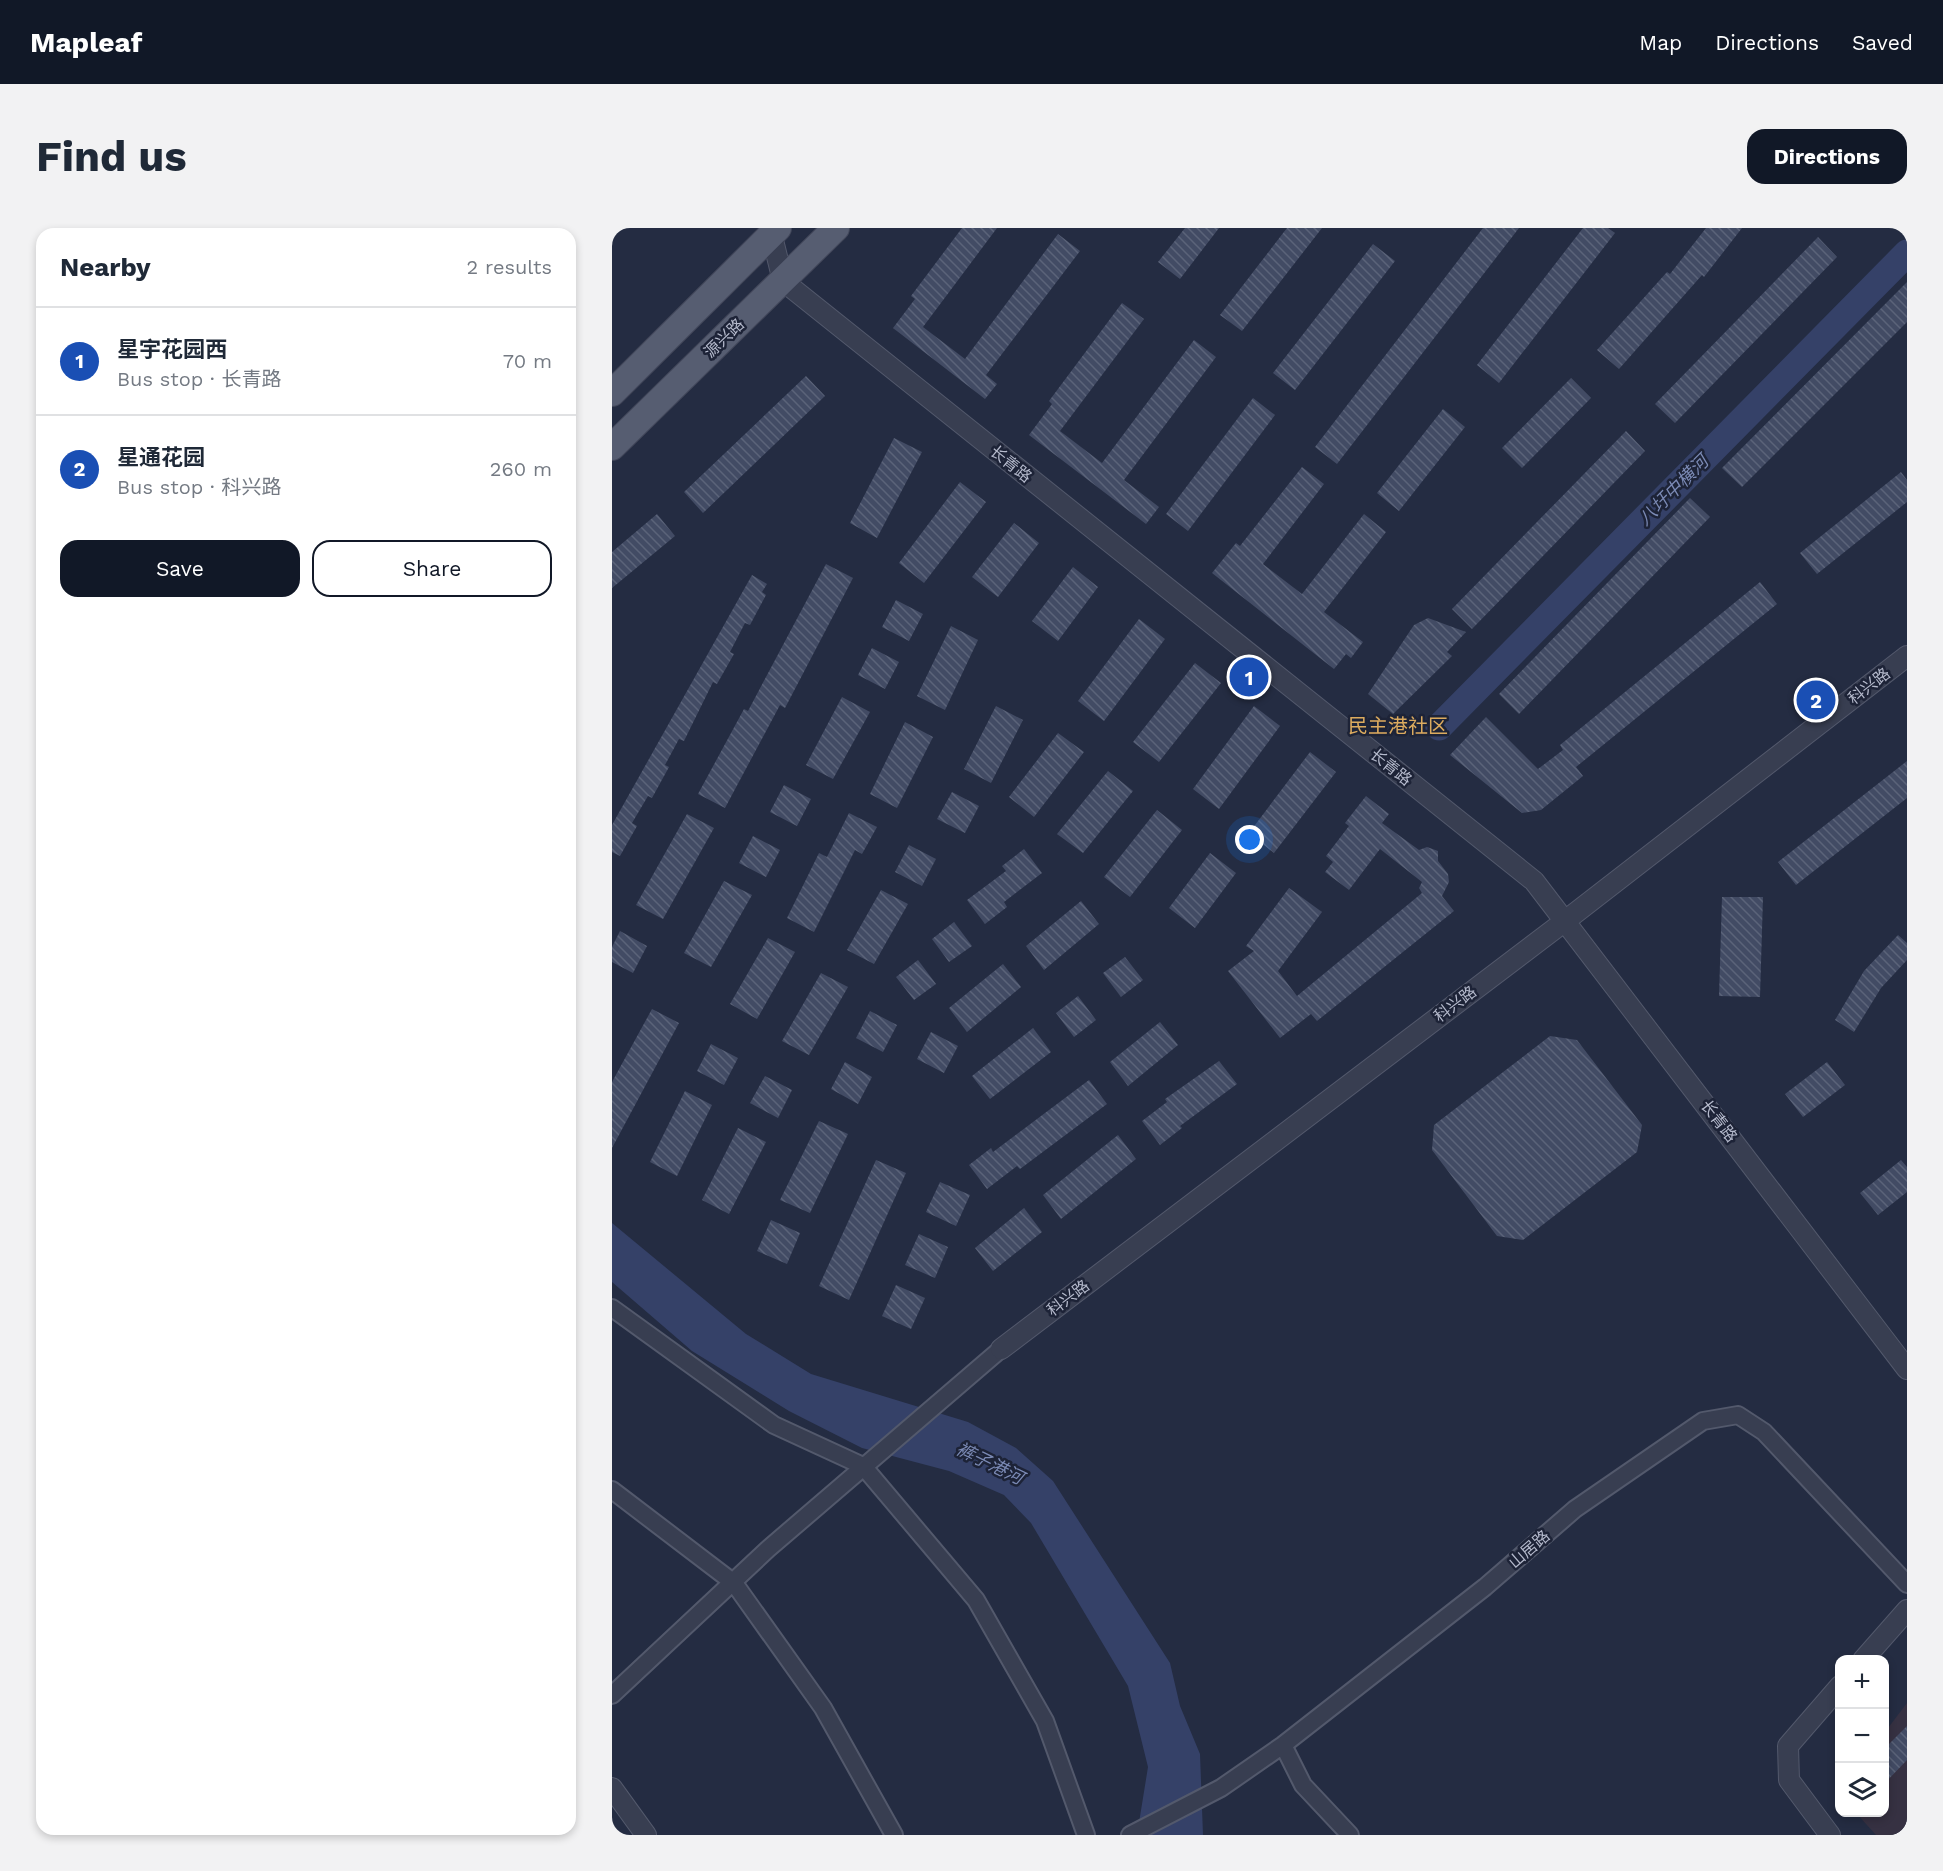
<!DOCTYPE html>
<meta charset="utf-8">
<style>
body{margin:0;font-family:"Work Sans","Noto Sans SC",sans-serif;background:#f2f2f3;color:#1f2937}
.controls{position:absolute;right:18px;bottom:18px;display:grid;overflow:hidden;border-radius:12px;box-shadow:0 3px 9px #0003}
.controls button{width:54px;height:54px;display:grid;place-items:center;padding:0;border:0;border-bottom:2px solid #e0e1e3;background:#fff;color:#1f2937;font:30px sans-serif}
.you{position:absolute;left:638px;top:612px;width:21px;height:21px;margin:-15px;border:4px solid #fff;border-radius:50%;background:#1a73e8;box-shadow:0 0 0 9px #1a73e833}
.badge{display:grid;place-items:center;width:39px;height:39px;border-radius:50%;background:#111827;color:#fff;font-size:20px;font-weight:700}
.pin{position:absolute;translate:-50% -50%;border:3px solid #fff;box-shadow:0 2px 6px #0006}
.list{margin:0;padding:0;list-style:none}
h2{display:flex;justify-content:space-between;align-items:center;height:78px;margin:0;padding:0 24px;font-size:26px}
h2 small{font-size:20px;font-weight:400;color:#747a83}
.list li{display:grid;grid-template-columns:39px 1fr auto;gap:18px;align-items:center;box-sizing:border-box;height:108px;padding:0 24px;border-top:2px solid #e0e1e3}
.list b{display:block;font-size:22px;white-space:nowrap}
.list p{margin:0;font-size:20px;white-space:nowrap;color:#747a83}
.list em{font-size:20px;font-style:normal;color:#747a83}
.actions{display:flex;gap:12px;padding:18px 24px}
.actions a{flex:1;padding:14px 0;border:2px solid #111827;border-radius:18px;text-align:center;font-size:21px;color:#111827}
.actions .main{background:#111827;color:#fff}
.icon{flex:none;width:33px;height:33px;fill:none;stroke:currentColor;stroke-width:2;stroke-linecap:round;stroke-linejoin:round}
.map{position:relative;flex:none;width:1295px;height:1607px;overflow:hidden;border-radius:18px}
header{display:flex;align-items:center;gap:36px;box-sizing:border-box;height:84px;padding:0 30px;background:#111827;color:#fff}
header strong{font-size:28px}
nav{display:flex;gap:33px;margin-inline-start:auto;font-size:21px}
.intro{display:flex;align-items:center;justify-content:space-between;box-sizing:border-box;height:144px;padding:0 36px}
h1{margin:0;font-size:42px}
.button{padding:15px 27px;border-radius:18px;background:#111827;color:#fff;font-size:21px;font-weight:700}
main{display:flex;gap:36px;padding:0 36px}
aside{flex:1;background:#fff;border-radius:18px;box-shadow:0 3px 9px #0003}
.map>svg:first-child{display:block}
.medical{fill:#363142}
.water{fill:#354168}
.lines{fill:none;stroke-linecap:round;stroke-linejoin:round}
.river{stroke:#354168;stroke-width:27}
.building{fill:url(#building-back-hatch)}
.minor-casing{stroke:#53596c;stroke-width:20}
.tertiary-casing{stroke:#53596c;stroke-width:22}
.primary-casing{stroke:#42475a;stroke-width:28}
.minor{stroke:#383e51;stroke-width:16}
.tertiary{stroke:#383e51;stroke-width:20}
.primary{stroke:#565d71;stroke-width:26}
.labels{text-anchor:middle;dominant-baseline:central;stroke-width:5;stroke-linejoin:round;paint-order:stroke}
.street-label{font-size:16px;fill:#b5bacc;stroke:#1d2337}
.water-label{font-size:18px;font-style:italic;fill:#7b8ab5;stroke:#1d2337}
.quarter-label{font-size:20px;fill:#dcab5f;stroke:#1d2337}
</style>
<header>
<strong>Mapleaf</strong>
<nav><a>Map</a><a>Directions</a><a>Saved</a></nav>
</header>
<div class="intro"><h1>Find us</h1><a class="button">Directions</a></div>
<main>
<aside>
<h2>Nearby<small>2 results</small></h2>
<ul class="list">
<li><span class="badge" style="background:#1a4fb4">1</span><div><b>星宇花园西</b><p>Bus stop · 长青路</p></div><em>70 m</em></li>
<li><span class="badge" style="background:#1a4fb4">2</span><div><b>星通花园</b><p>Bus stop · 科兴路</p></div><em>260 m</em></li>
</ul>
<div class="actions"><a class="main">Save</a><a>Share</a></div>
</aside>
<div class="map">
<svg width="1295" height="1607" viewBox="0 0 1295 1607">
<defs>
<pattern id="building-back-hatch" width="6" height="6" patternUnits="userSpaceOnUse" patternTransform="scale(1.5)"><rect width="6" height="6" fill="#424b64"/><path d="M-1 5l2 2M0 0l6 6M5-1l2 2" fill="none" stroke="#5b6379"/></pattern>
</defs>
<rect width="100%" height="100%" fill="#242c42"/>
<!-- medical -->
<path class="medical" d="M1295,1475V1607H1264L1244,1585L1272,1584L1273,1504Z"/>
<!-- water -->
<path class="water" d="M0,995L134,1106L199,1146L356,1194L404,1220L441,1253L558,1435L568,1478L588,1526L591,1607H525L536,1539L516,1458L419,1295L392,1267L337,1243L250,1220L177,1183L80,1123L0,1054Z"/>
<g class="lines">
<!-- river -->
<path class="river" d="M827,499L1295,25"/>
</g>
<!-- building -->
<path class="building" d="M350,0H385L311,99L353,131L446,6L468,23L374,147L385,156L373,171L281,100L303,71L299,68Z
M573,0H607L568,51L546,34Z
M675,0H710L630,103L608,87Z
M871,0H907L725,236L703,219Z
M971,0H996L1003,5L887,155L865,137Z
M1094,0H1130L1092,49L1090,47L1007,141L985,122L1055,44L1058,46Z
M1206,9L1225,29L1063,195L1043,176Z
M761,16L783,33L683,162L661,145Z
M1295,54V94L1130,259L1110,240Z
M510,75L532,91L448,203L490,235L582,112L604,129L512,252L547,279L534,296L417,207L440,176L437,173Z
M194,148L213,168L91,285L72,264Z
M959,150L979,170L910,240L890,220Z
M641,170L663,187L576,303L554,286Z
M831,181L853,199L787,283L765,265Z
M1014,203L1033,223L860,401L840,381Z
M282,210L310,224L265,310L238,295Z
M690,239L712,256L651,336L690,366L752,286L774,304L712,384L751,414L739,430L734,426L722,441L600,345L624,315L628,318Z
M1289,244L1295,252V274L1205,346L1188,325Z
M348,254L374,274L312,355L287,335Z
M1078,270L1098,289L907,486L887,466Z
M45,286L63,308L0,360V324Z
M402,295L427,315L386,369L360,349Z
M214,336L241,350L173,480L168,477L113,580L86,566L132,481L136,483Z
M461,339L486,359L446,413L420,393Z
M140,347L155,356L150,364L154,367L138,397L133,395L118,424L122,426L105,456L101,454L72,513L67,511L53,537L57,539L40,570L36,568L20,595L25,598L8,628L0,624V597Z
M1148,354L1165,376L964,539L971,548L929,582L910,585L838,527L874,489L926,541L951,522L948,517Z
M284,372L311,386L297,413L270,399Z
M816,390L854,404L835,424L840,428L781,486L756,466L802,397Z
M527,391L553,411L492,493L466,473Z
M339,398L366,412L333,482L305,468Z
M260,420L287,434L273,461L246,447Z
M583,435L609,455L547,534L521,514Z
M230,469L258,484L221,551L194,537Z
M384,478L411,492L379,555L352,541Z
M642,478L668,498L607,581L581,561Z
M293,494L321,509L285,580L258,566Z
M446,505L472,524L422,589L397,569Z
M698,524L724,544L662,625L637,605Z
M1295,533V570L1184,657L1166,634Z
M496,543L521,563L471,625L445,606Z
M172,557L199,571L185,598L158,584Z
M340,564L367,578L353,605L325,591Z
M754,568L777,586L770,595L807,622L815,619L826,623V633L836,646L837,654L830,668L842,683L705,793L699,786L668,810L616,743L642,723L634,718L677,660L710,684L666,743L685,768L810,665L807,660L810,654L768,621L737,662L713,644L721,634L714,628L737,598L733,595Z
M545,582L570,602L518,669L492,649Z
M237,585L265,599L250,626L243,622L202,704L175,690L207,625L215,629Z
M75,586L102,600L51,691L24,677Z
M141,608L168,622L154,649L127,635Z
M297,617L324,631L310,658L283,644Z
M412,621L430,645L392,674L395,679L373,696L355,672L394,643L390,638Z
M598,625L624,645L583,700L557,680Z
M112,653L140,667L99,739L72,725Z
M269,662L296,676L262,736L235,722Z
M1110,669H1151L1148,769L1107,768Z
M469,673L487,696L432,742L414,718Z
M342,694L360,718L337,734L320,711Z
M8,703L35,718L21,745L0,734V719Z
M1286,707L1295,715V732L1269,760L1242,804L1223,792L1252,743Z
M156,710L183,724L145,791L118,776Z
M513,729L531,752L509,769L491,745Z
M306,732L324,756L302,772L284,749Z
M391,736L409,759L355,804L337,780Z
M209,745L236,759L197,827L170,813Z
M466,768L484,792L462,809L444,785Z
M40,781L67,795L0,920V854Z
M258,783L285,797L271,824L244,810Z
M548,794L566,817L516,858L498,834Z
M421,800L439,824L378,871L360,848Z
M319,804L346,818L332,845L305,831Z
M938,808L965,812L1030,897L1025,924L911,1012L885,1008L820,922L822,897Z
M99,816L126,830L112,857L85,843Z
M607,833L625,856L568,898L570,900L548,917L530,893L555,874L553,871Z
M233,834L260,849L246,876L219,861Z
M1215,834L1233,857L1191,889L1173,866Z
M153,848L180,862L166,890L138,875Z
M477,852L495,876L408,941L405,938L375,961L357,937L379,920L381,924Z
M73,863L100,877L65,948L38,934Z
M207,893L236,906L198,985L168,972Z
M126,900L154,914L117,986L90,972Z
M506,907L524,931L449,991L431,967Z
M264,932L294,945L237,1072L207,1058Z
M1289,932L1295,939V964L1266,987L1248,965Z
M328,954L358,967L344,998L314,984Z
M412,980L430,1004L381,1043L363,1020Z
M159,992L188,1005L175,1036L145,1023Z
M307,1006L336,1019L323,1050L293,1037Z
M284,1057L313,1070L299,1101L270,1088Z
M1295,1498V1532L1272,1556V1521Z"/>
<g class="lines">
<defs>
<path id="minor" d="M0,1080L162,1197L251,1238L364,1372L433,1493L474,1607
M0,1262L122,1355L211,1480L282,1607
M0,1467L156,1321L389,1121
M671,1517L691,1557L738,1607
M518,1607L609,1560L671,1517L873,1359L963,1281L1091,1193L1126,1187L1152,1204L1295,1356"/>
<path id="tertiary" d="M158,0L171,53L922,653L1295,1141
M389,1121L953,693L1295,428
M1251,1432L1295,1382
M0,1560L34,1607
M1218,1607L1177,1552L1176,1518L1228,1458"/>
<path id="primary" d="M0,165L166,0
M0,219L224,0"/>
</defs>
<!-- minor casing -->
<use href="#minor" class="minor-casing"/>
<!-- tertiary casing -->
<use href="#tertiary" class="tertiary-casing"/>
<!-- primary casing -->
<use href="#primary" class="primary-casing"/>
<!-- minor -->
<use href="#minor" class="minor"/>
<!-- tertiary -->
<use href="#tertiary" class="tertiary"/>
<!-- primary -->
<use href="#primary" class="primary"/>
</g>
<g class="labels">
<!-- street labels -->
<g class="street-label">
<text transform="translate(112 110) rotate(-44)">源兴路</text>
<text transform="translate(399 236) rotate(39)">长青路</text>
<text transform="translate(1257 458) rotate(-38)">科兴路</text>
<text transform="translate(779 539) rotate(39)">长青路</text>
<text transform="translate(843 776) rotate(-37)">科兴路</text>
<text transform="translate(1107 893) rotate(52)">长青路</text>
<text transform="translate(456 1070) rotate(-37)">科兴路</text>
<text transform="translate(917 1321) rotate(-41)">山居路</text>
</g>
<!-- water labels -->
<g class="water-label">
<text transform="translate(1061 262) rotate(-45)">八圩中横河</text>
<text transform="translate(378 1235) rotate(26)">裤子港河</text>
</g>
<!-- quarter labels -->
<g class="quarter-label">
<text x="786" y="498">民主港社区</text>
</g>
</g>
</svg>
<div class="controls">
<button>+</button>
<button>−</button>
<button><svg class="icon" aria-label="layers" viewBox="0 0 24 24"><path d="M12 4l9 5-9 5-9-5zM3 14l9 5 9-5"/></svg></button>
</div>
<div class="you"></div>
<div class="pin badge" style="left:637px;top:449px;background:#1a4fb4">1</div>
<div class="pin badge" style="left:1204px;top:472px;background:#1a4fb4">2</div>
</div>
</main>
